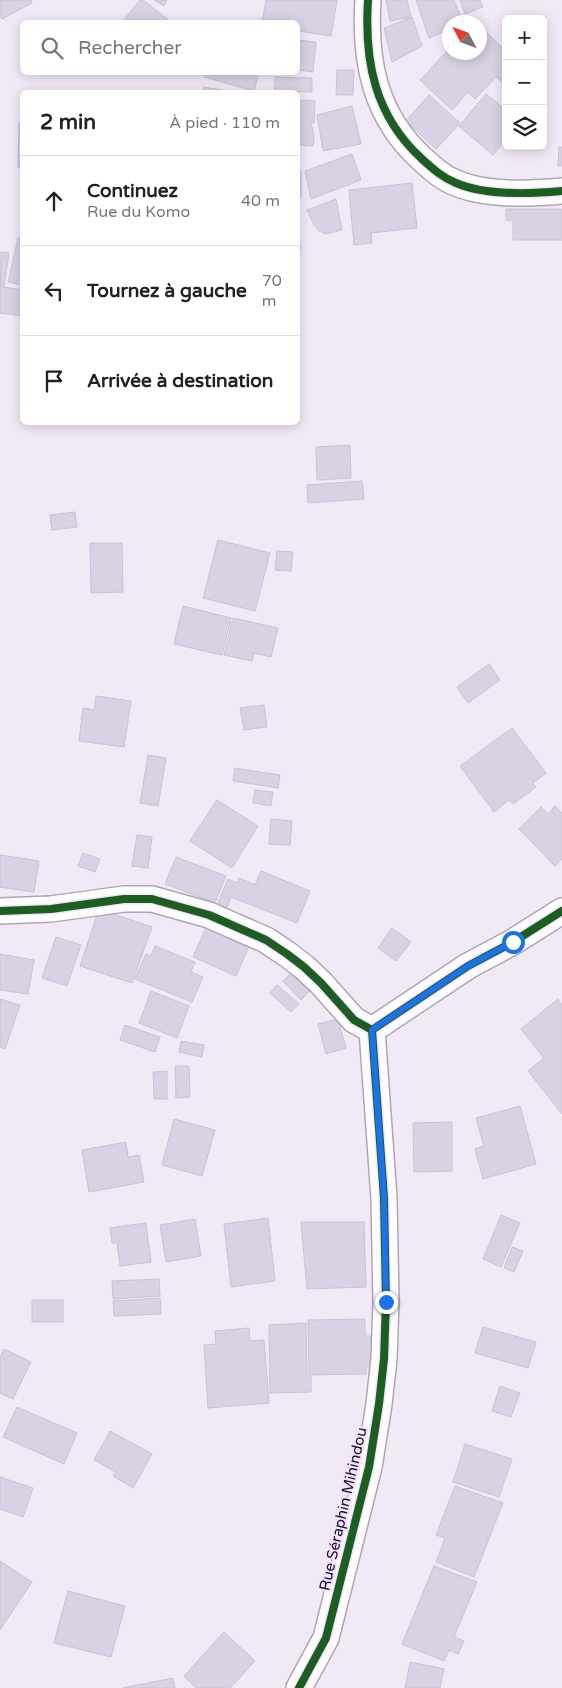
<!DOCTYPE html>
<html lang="fr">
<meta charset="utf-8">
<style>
body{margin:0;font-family:"Varela Round",sans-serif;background:#f2f2f2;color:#222}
.controls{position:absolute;right:15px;top:15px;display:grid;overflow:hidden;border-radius:8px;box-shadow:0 2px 12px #0003}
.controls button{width:45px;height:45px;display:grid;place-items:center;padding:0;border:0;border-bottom:1px solid #e0e0e0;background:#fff;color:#222;font:25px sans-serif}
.compass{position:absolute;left:442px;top:15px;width:45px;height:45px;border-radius:50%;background:#fff;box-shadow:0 2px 12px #0003;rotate:311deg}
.stop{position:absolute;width:15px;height:15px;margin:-11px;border:4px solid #1a73e8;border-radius:50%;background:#fff}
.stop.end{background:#1a73e8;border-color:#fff;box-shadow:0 1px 5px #0008}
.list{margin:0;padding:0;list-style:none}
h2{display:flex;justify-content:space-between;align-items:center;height:65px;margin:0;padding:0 20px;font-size:21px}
h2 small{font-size:16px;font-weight:400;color:#767676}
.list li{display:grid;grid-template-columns:32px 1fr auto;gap:15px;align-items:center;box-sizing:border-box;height:90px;padding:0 20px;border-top:1px solid #e0e0e0}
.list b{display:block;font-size:19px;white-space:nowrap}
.list p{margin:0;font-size:16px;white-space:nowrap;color:#767676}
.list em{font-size:16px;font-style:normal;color:#767676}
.icon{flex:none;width:28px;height:28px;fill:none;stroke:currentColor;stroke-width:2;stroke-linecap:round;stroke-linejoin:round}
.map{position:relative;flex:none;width:562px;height:1688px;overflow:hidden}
.search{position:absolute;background:#fff;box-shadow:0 2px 12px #0003;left:20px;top:20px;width:280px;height:55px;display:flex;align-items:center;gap:12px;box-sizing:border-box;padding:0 18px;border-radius:8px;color:#767676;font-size:19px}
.panel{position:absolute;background:#fff;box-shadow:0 2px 12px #0003;left:20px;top:90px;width:280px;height:335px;border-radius:8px}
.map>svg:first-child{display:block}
.building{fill:#d9d1e4;stroke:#c9c2d4}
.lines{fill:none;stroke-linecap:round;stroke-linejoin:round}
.minor-casing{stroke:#b1a5b5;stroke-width:28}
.minor{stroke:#fdfcfe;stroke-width:25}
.cycleway-casing{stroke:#f4e3fc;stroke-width:11}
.cycleway{stroke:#1b5e20;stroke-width:8}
.route{stroke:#1a73e8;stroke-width:6}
.labels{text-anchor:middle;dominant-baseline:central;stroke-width:4.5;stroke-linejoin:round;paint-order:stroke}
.street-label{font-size:15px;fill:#1e0e24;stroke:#f4e3fc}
</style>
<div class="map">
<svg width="562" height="1688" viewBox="0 0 562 1688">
<rect width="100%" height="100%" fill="#f2e9f6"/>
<!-- building -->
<path class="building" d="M0,0H31L32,3L2,19L0,15Z
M140,0H143L170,21L169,22H122Z
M154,0H167L164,6Z
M266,0H337L331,36L298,31V22H262Z
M386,0H407L411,17L390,21Z
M416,0H454L463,22H450V29L429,38Z
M460,0H480L483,7L465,14Z
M412,17L422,46L392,62L384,28Z
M480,26L506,51V78L502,82L496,77L475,99L468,92L452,110L420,80L450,48V52H480Z
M298,40L316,42L313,72L298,70Z
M337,70H354L353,95H336Z
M205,72H259L254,91L204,77Z
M275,77L312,78V92L274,91Z
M204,87L235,92H203Z
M486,94L506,110V139L493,155L459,126Z
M429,95L460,123L436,149L406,121Z
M298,100L315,101L314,123H311L314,136L313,146L298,145Z
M352,106L361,144L323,151L317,115Z
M19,122H22V168H18Z
M559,147H562V166H558Z
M352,154L361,180L311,199L305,171Z
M301,171V197H298V172Z
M412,183L417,228L371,233L372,243L354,245L349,190Z
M336,199L342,230L326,234L319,231L314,225L307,210Z
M506,209H562V240H513V221L506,220Z
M298,236L301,249H298Z
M18,238L22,239V285L8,282Z
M1,252L9,253L4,287L22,290V316L0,313Z
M350,445L351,478L317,480L316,447Z
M362,481L364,499L308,503L307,485Z
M75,512L77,527L52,530L50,515Z
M218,540L270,553L255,611L203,598Z
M90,543H122L123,592L91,593Z
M277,551L293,552L291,571L275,570Z
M183,606L231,618L222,655L174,644Z
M233,618L278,628L271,657L254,653L252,661L224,655Z
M489,664L500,680L468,703L457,687Z
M96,696L131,701L124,747L79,741L83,708L94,710Z
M264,705L267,727L244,730L240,708Z
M512,728L546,773L533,783L536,787L513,804L509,800L494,812L460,766Z
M148,755L166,758L158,806L140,803Z
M235,768L280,775L278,788L233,781Z
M255,790L273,792L271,806L253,803Z
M217,800L258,826L232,868L190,841Z
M555,806L562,813V859L555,866L519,829L541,807L548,814Z
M271,819L292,821L290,845L269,844Z
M137,835L152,837L148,868L132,866Z
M83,853L100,859L95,872L78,866Z
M0,855L39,861L34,892L0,887Z
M176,857L226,876L215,903L165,884Z
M261,871L310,891L297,923L231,897L227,907L218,903L228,879L237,883L239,878L255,885Z
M99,909L152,927L132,983L80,966Z
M207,925L250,944L236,976L193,957Z
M392,928L411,942L396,961L378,948Z
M56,937L81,945L67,986L42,978Z
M155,946L195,962L191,972L203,977L192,1002L135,979L146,954L151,956Z
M0,954L34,960L28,994L0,990Z
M293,971L311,990L301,1000L283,981Z
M277,985L299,1004L291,1012L270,993Z
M151,991L189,1006L177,1038L139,1023Z
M0,999L20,1005L5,1049L0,1047Z
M558,999L562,1005V1114L528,1071L544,1058L521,1029Z
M338,1019L346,1048L326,1054L318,1024Z
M125,1025L160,1037L155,1052L120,1040Z
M181,1041L204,1045L202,1057L179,1052Z
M175,1066H189L190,1097L176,1098Z
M167,1071V1099H154L153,1072Z
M520,1106L536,1164L483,1179L475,1149L484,1146L476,1118Z
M174,1119L215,1130L202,1176L162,1165Z
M452,1122V1171L414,1172L413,1123Z
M126,1142L128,1157L139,1155L144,1182L89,1192L82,1150Z
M501,1215L520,1223L501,1267L483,1259Z
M268,1218L275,1281L231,1287L224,1224Z
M195,1219L201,1256L166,1262L160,1225Z
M301,1222H364L366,1287L307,1289Z
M146,1223L151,1262L120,1266L117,1243H112L110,1228Z
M512,1247L523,1251L514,1272L504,1268Z
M159,1279L160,1296L113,1299L112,1281Z
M160,1298L161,1314L114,1316L113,1301Z
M32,1300H63V1322H32Z
M365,1319V1336H371L372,1367H366V1374L309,1375L308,1320Z
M306,1323L307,1376H311V1392L270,1393L269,1325Z
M483,1327L536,1342L528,1368L475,1353Z
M249,1328L250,1341L264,1340L269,1403L208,1408L204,1345L216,1344L215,1331Z
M4,1349L31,1362L13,1399L0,1393V1358Z
M500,1386L520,1393L511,1417L492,1411Z
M17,1407L77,1433L64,1464L3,1437Z
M110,1431L152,1454L133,1488L113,1476L116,1472L94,1460Z
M465,1444L512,1459L499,1497L453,1482Z
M0,1477L33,1488L23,1517L0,1509Z
M455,1486L503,1503L474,1577L436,1562L445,1538L436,1535Z
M0,1561L32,1582L0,1630Z
M434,1566L477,1582L454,1637L464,1641L458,1654L449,1650L444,1661L402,1644Z
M68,1591L125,1606L111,1657L54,1643Z
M224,1632L255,1661L230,1688H196L184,1676Z
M410,1662L444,1669L440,1688H405Z
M173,1678L175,1688H122Z"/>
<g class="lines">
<defs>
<path id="minor" d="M368,0C364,62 375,116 422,159C433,169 443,178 456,183C486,196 530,194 562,191
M0,911L51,909L124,899H152L209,915L266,940L287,954L304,967L321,983L354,1020L372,1030
M372,1030L468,966L513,942L562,911
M299,1688L326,1638L369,1467L379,1404L384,1359L386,1302L384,1198L372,1030"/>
</defs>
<!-- minor casing -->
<use href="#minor" class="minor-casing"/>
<!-- minor -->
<use href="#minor" class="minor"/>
<defs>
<path id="cycleway" d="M368,0C364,62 375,116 422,159C433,169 443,178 456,183C486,196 530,194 562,191
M0,911L51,909L124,899H152L209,915L266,940L287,954L304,967L321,983L354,1020L372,1030
M372,1030L468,966L513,942L562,911
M299,1688L326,1638L369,1467L379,1404L384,1359L386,1302L384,1198L372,1030"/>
</defs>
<!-- cycleway casing -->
<use href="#cycleway" class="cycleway-casing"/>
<!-- cycleway -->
<use href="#cycleway" class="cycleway"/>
</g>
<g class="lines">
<!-- route -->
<path class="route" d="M386,1302L384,1198L372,1030L468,966L513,942"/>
</g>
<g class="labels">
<!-- street labels -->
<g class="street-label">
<text transform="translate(343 1509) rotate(-77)">Rue Séraphin Mihindou</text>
</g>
</g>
</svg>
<div class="controls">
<button>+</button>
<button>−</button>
<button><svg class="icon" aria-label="layers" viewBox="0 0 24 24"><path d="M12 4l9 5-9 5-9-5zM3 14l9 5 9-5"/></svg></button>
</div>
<svg class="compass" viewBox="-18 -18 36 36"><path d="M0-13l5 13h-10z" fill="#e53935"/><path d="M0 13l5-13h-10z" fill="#767676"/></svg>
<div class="stop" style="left:513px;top:942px"></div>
<div class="stop end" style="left:386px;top:1302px"></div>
<div class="search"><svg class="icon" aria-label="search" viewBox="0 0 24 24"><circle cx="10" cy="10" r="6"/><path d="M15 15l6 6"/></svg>Rechercher</div>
<section class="panel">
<h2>2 min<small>À pied · 110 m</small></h2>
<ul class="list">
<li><svg class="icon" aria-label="ahead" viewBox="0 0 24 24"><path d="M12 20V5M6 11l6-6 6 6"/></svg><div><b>Continuez</b><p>Rue du Komo</p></div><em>40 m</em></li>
<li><svg class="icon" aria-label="left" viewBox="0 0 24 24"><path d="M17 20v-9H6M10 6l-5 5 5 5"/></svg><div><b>Tournez à gauche</b></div><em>70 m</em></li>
<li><svg class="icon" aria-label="arrive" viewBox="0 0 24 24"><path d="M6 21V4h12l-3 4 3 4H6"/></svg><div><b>Arrivée à destination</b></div></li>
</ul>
</section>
</div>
